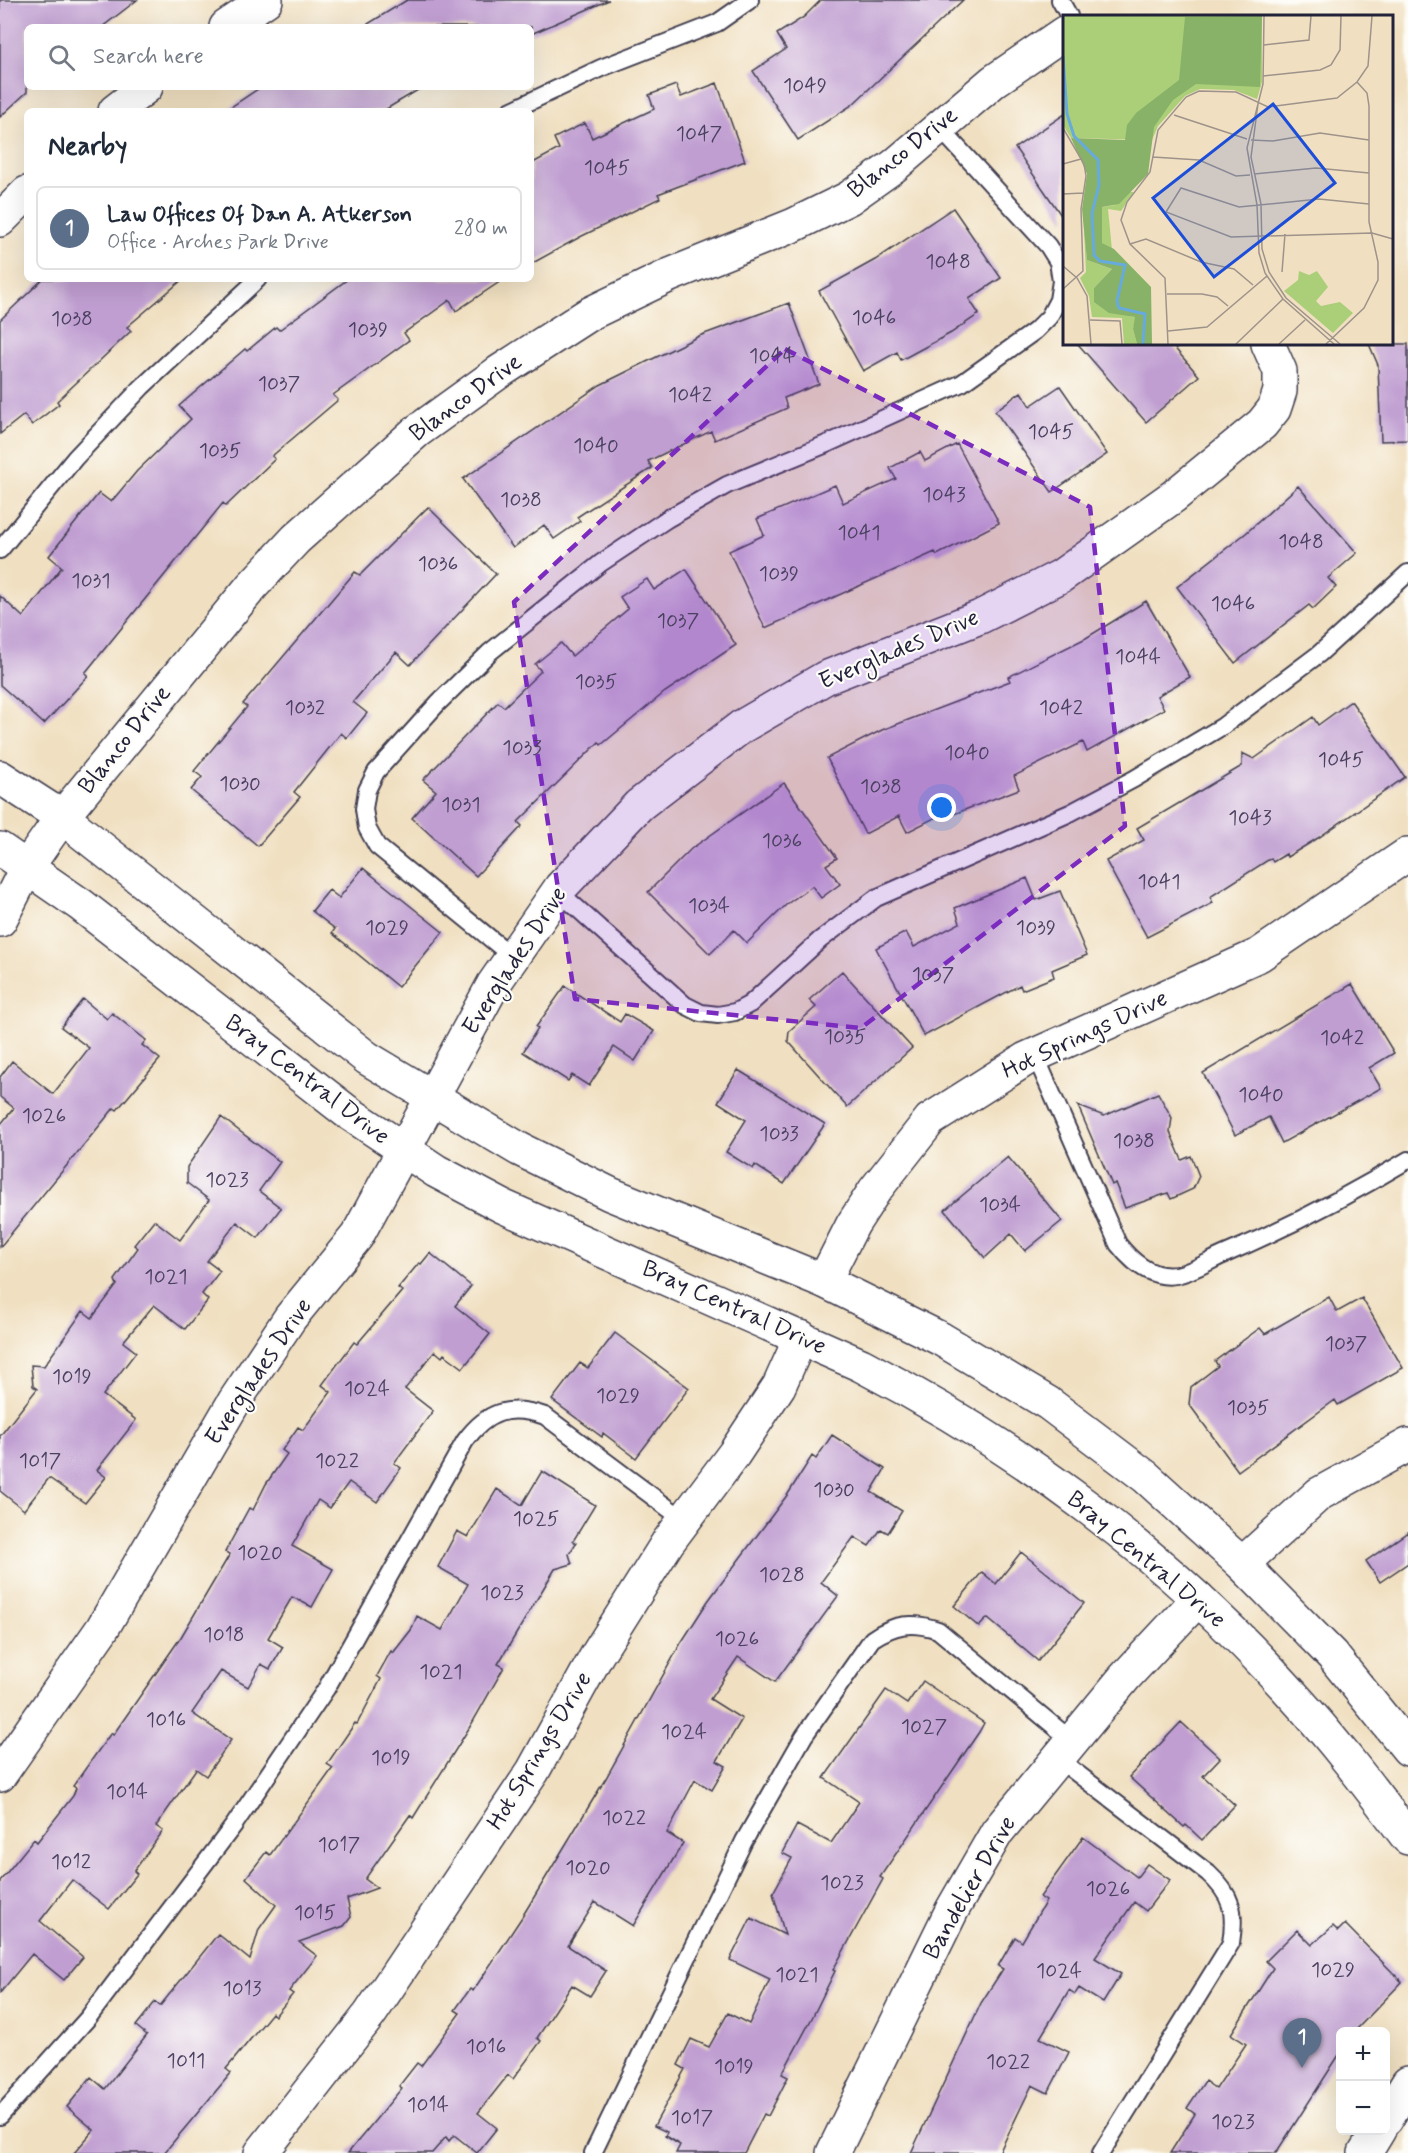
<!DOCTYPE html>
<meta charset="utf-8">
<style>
body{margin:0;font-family:Mynerve,sans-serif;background:#f2f2f3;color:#1f2937}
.controls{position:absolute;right:18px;bottom:18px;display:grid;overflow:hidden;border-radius:9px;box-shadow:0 6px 24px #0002}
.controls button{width:54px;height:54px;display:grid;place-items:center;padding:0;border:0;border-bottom:2px solid #e0e1e3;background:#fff;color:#1f2937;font:30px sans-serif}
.you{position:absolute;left:942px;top:808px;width:21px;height:21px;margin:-15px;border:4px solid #fff;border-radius:50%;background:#1a73e8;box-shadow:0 0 0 9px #1a73e833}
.badge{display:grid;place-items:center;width:39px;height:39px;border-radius:50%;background:#d1495b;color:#fff;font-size:20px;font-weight:700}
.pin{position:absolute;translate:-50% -50px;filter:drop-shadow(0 2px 3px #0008)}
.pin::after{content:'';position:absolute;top:32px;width:21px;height:18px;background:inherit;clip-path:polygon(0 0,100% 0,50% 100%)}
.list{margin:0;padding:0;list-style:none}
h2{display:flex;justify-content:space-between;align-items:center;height:78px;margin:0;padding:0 24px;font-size:26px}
h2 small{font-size:20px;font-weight:400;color:#747a83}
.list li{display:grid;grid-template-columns:39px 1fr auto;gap:18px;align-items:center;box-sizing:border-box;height:84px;margin:0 12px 12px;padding:0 12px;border:2px solid #e0e1e3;border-radius:9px}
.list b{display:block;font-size:22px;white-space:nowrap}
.list p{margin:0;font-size:20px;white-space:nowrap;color:#747a83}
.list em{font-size:20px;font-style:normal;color:#747a83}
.icon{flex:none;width:33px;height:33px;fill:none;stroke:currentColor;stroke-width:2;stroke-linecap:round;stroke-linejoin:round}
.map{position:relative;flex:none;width:1408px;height:2153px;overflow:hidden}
.search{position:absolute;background:#fff;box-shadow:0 6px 24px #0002;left:24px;top:24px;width:510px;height:66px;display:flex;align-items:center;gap:15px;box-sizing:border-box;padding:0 21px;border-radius:9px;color:#747a83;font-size:22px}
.panel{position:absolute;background:#fff;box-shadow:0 6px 24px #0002;left:24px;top:108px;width:510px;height:174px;border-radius:9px}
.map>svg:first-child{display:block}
.building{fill:#c09ed1}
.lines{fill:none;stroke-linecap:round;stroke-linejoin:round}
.service-casing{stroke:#413e4f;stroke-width:20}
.minor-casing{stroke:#413e4f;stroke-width:36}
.tertiary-casing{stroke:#413e4f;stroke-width:36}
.service{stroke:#fff;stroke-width:16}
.minor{stroke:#fff;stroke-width:33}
.tertiary{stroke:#fff;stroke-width:33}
.marked{fill:#7b2cbf;fill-opacity:0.2;stroke:#7b2cbf;stroke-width:4.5;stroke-dasharray:12 8;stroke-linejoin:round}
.labels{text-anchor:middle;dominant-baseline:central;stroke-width:4.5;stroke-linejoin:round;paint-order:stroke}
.number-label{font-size:21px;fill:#4a4160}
.street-label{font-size:24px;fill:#22223b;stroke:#fdfcf7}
.inset-river{fill:none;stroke:#66abdc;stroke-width:3}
.inset-road{fill:none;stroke:#9e938b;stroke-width:1.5}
.view{fill:#1d4ed8;fill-opacity:0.15;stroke:#1d4ed8;stroke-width:3}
.inset-edge{fill:none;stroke:#22223b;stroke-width:3}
</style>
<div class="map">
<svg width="1408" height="2153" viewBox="0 0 1408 2153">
<rect width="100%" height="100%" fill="#fdfcf7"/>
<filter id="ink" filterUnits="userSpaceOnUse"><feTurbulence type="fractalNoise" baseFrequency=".0167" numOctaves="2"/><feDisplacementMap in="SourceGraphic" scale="12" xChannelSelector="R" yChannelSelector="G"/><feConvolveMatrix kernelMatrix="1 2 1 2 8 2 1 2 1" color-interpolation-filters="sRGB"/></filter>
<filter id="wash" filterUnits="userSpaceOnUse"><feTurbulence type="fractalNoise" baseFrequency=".008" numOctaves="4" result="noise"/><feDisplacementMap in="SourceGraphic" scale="24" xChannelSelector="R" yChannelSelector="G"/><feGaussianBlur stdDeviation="1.35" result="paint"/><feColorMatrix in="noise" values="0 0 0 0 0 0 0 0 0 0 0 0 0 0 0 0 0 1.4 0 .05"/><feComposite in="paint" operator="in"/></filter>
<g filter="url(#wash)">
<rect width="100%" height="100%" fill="#f0dfc0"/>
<g id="blocks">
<!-- building -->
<path class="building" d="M0,0H137L102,27H27V92L0,117Z
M407,0H609L531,34V27H363Z
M821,0H963L852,105L798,140L753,71L786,49L777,34L804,17Z
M717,83L745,161L658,194L660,198L580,237L531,264V164L559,149L554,138L585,123L592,138L654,109L649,95L676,85L681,97Z
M261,87H423L383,111H225Z
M1065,114V221L1015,148Z
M953,208L1001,278L969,299L979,314L951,333L901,360L897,352L863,371L819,291L875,260Z
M43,279H183L127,327L131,331L57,401L59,404L32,425L24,415L0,434V320Z
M348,279H504L456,311L450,300L404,333L409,340L333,395L338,400L272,456L275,459L226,506L223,503L85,673L88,676L44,724L0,685V596L23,617L62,567L49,556L99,493L111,502L137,471L191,419L179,406L245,349L247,351L276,327L279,330Z
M789,303L819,384L784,398L787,408L715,440L711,431L648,461L652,468L577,517L580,521L554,539L544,525L513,548L463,479L600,385L699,336Z
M1078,344H1171L1199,376L1146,422Z
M1369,344H1408V440L1381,441L1378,365Z
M1060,386L1107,454L1052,492L995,411L1021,392L1030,406Z
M957,444L999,523L937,555L935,552L765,628L729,551L764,535L757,519L835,485L843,503L896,479L890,468L920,452L925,461Z
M1298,486L1357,553L1328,578L1336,587L1313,609L1309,605L1235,663L1177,587L1246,533Z
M428,507L496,574L410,665L396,652L353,702L367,713L347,738L341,733L294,792L300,797L258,846L191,790L202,777L194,771L247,707L243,704L355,572L360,575Z
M686,569L736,645L665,692L601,745L599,742L518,822L522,826L476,876L412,818L436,791L423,780L498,702L504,707L541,671L535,664L561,643L572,656L628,609L620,597L647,579L654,590Z
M1146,601L1190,677L1157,696L1164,709L1087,752L1083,742L1014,776L1019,789L954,814L952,809L907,832L899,816L865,834L827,758L882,730L1010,681L1008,677L1086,638Z
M1351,701L1405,777L1318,838L1287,857L1286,854L1273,862L1271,858L1210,897L1213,903L1147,937L1106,861L1144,840L1137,828L1242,766V753L1254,759L1313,717L1318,725Z
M784,783L837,858L826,865L840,884L821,898L812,886L787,904L747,943L734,930L710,954L648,892L691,849Z
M363,868L443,932L398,987L332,933L335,929L312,911L329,890L339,898Z
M1027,878L1036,900L1060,891L1087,955L1052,970L1054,977L1022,990L1020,985L924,1036L876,948L906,932L914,947L960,923L955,908Z
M842,971L912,1048L847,1107L788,1041L789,1031L816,1007L809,1000Z
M1352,984L1394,1053L1369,1068L1381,1088L1282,1143L1269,1117L1235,1135L1203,1073Z
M565,986L620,1022L625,1014L654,1031L635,1061L614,1047L589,1086L572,1075L568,1081L523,1052L538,1028L536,1027Z
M83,999L107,1019L112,1013L146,1040L142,1045L160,1059L117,1110L114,1108L0,1247V1125L14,1108L0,1097V1077L12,1061L53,1094L89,1048L61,1027Z
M738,1070L825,1124L784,1184L755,1165L753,1169L726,1152L746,1120L718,1102Z
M1158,1093L1172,1118L1170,1132L1182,1160L1191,1156L1199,1176L1193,1189L1171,1199L1168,1193L1125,1208L1115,1183L1112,1185L1078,1106L1104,1116Z
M221,1117L280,1162L259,1191L281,1208L258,1238L237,1222L207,1261L220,1271L202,1294L208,1300L185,1329L154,1305L123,1342L136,1352L103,1395L136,1420L97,1470L106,1477L85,1503L49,1478L24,1510L0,1491V1436L37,1389L33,1386L31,1365L44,1366L83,1311L92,1318L117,1285L115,1280L138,1248L134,1245L154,1220L180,1240L209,1200L187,1183V1167Z
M1008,1157L1062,1221L1025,1251L1011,1234L985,1258L945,1210Z
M430,1253L471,1286L455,1306L490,1334L463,1368L444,1354L442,1357L435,1351L405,1389L433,1411L394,1463L401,1468L377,1502L349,1482L330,1508L318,1500L292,1546L333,1569L312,1607L292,1597L268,1638L283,1647L270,1669L261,1664L248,1687L221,1671L192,1713L231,1740L206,1776L196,1769L156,1826L163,1831L134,1871L137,1874L109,1909L72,1880L40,1921L83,1957L64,1980L32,1954L0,1993V1881L34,1839L37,1842L73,1796L76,1788L73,1786L111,1733L113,1735L181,1637L230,1554L225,1552L249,1508L253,1510L266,1484L287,1454L282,1450L298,1427L303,1430L331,1392L322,1385L354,1342L357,1344L402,1291L398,1288L419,1263L421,1264Z
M1329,1297L1337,1312L1362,1298L1403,1368L1338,1405L1335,1400L1238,1471L1189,1404L1191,1387L1218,1366L1215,1361L1260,1328L1265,1334Z
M615,1333L689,1388L636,1458L603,1433L602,1437L552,1400L580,1363L588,1368Z
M832,1435L885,1469L871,1492L902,1511L888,1533L881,1529L869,1546L854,1537L821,1582L838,1596L775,1682L738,1657L710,1699L742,1719L717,1761L726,1766L712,1790L695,1780L667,1833L683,1843L633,1926L595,1902L568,1946L606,1971L590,1996L572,1985L537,2038L541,2041L513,2079L508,2075L478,2113L497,2128L477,2153L454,2135L449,2141L446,2137L432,2153H348L402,2088L399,2086L417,2063L421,2066L460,2013L455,2010L470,1989L473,1991L522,1917L606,1778L681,1643L708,1601L788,1494L812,1456L816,1459Z
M542,1471L595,1505L573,1541L576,1543L569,1554L572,1564L555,1569L498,1664L504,1667L471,1725L413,1818L410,1815L365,1879L377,1888L347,1899L351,1917L344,1926L299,1942L317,1956L289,1991L293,1994L275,2016L272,2013L226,2069L231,2073L164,2153H74L94,2130L67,2107L91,2077L105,2089L147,2035L136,2026L155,2002L160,2006L218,1934L250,1960L259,1929L276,1905L246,1878L266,1852L270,1855L333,1768L327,1764L355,1723L357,1724L381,1679L377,1676L391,1651L393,1653L411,1630L417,1616L442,1630L468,1584L438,1567L457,1531L468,1537L497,1489L522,1505Z
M1408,1532V1563L1380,1582L1366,1561Z
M1021,1552L1084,1603L1038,1661L987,1618L979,1627L954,1606L982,1572L996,1584Z
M923,1681L984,1723L979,1732L880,1877L883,1879L833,1970L835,1971L812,2018L782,2074L788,2077L768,2116L764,2114L744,2153H676L680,2145L665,2136L667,2132L654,2126L685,2069L678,2065L691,2039L709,2047L728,2013L749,2024L770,1979L730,1960L751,1918L785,1935L773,1893L792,1858L782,1853L797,1825L831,1843L859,1802L824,1778L886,1690L907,1704Z
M1181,1722L1220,1758L1203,1776L1235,1805L1202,1840L1186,1825L1184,1827L1129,1777Z
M1083,1837L1137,1877L1147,1864L1170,1880L1146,1911L1134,1902L1095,1958L1121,1974L1103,2003L1079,1988L1075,1994L1069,1990L1040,2038L1069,2052L1048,2093L1032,2085L999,2153H911L981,2003L1003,1969L998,1966L1015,1937L1022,1942L1046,1901L1040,1897Z
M1345,1924L1402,1982L1355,2031H1341V2052L1276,2153H1170L1195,2114L1187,2108L1205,2081L1216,2089L1246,2044L1231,2034L1273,1968L1266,1961L1297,1930L1312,1945L1333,1926L1338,1931Z"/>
</g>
</g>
<g filter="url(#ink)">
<use href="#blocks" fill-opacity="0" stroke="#413e4f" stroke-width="1.5"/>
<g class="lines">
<defs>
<path id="service" d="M1060,0L1069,16
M510,111L601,68L717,23L750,0
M0,550L75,458L142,387L258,279
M558,891L685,1005L701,1013L718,1015L735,1012L750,1004L820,940L876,898L1070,813L1134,779L1223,726L1319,654L1408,573
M513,957L377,846L367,828L364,809L367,790L376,772L438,703L490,652L601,563L667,519L727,485L829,443L962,383L1035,331L1049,317L1058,300L1061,281L1058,262L1048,246L938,126
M1035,1055L1118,1244C1132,1262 1152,1279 1176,1275C1192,1272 1209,1261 1223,1255C1287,1228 1348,1196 1408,1160
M1057,1758L1208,1873C1232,1895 1236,1911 1231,1943L1101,2153
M0,2116L88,2018L234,1825L326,1689L465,1441C487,1411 509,1404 545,1416L684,1520
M593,2153L744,1841L804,1736L872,1639C894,1624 912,1621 938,1630L1071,1740"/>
<path id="minor" d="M226,27L266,0
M115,111L146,87
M0,220L27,193
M0,920L27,867L62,817L252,586L296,539L416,432L499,372L589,314L670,275L794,225L849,198L894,166L994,81L1064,33
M824,1281L853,1224L875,1190L930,1120L1026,1059L1259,955L1408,854
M1242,1564L1319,1494L1408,1445
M0,1775L102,1629L234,1402L290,1318L357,1236L493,985L561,887L639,805L741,727L825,678L980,617L1061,576L1174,496L1262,424L1274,409L1280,391V371L1268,344
M1386,2119L1408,2083
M261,2153L370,2014L533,1771L597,1655L668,1542L734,1454L779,1386L801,1337
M833,2153L952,1910L997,1832L1125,1677L1198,1599
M1365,2153L1379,2130"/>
<path id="tertiary" d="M0,777L62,817L367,1058L472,1121L519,1149L610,1194L824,1281L941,1339L1048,1403L1146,1477L1242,1564L1332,1655L1408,1749
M0,849L81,905L346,1111L436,1171L502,1206L861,1365C1021,1448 1170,1558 1291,1693C1333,1739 1371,1789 1408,1838"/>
</defs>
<!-- service casing -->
<use href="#service" class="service-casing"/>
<!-- minor casing -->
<use href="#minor" class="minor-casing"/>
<!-- tertiary casing -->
<use href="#tertiary" class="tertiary-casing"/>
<!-- service -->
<use href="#service" class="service"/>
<!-- minor -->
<use href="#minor" class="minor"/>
<!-- tertiary -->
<use href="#tertiary" class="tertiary"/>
</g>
</g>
<!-- marked area -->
<path class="marked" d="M785,349L1090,507L1125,826L861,1028L575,999L514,602Z"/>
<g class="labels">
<!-- number labels -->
<g class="number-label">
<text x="805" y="86">1049</text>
<text x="699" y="134">1047</text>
<text x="607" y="168">1045</text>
<text x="948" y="262">1048</text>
<text x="874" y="318">1046</text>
<text x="72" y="319">1038</text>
<text x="368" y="330">1039</text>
<text x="772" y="356">1044</text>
<text x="279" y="384">1037</text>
<text x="690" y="395">1042</text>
<text x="1051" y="432">1045</text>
<text x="596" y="446">1040</text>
<text x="220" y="451">1035</text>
<text x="944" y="495">1043</text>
<text x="521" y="500">1038</text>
<text x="859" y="533">1041</text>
<text x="1301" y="542">1048</text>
<text x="438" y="564">1036</text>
<text x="779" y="574">1039</text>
<text x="91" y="581">1031</text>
<text x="1233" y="604">1046</text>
<text x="678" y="621">1037</text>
<text x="1138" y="657">1044</text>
<text x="596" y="682">1035</text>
<text x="305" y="708">1032</text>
<text x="1061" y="708">1042</text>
<text x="522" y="748">1033</text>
<text x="967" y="753">1040</text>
<text x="1341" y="760">1045</text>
<text x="240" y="784">1030</text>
<text x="881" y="787">1038</text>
<text x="461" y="805">1031</text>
<text x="1250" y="818">1043</text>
<text x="782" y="841">1036</text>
<text x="1159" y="882">1041</text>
<text x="709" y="906">1034</text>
<text x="387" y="928">1029</text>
<text x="1036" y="928">1039</text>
<text x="933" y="975">1037</text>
<text x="845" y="1037">1035</text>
<text x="1342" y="1038">1042</text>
<text x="1261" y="1095">1040</text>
<text x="44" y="1116">1026</text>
<text x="779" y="1134">1033</text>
<text x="1134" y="1141">1038</text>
<text x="227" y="1180">1023</text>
<text x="1000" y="1205">1034</text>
<text x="166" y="1277">1021</text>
<text x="1346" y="1344">1037</text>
<text x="72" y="1377">1019</text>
<text x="367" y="1389">1024</text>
<text x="618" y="1396">1029</text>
<text x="1248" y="1408">1035</text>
<text x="40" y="1461">1017</text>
<text x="337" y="1461">1022</text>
<text x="834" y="1490">1030</text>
<text x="536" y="1519">1025</text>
<text x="260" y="1553">1020</text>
<text x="782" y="1575">1028</text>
<text x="502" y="1593">1023</text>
<text x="224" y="1635">1018</text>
<text x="737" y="1639">1026</text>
<text x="441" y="1672">1021</text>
<text x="166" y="1720">1016</text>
<text x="924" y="1727">1027</text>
<text x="684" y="1732">1024</text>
<text x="391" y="1758">1019</text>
<text x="127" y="1792">1014</text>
<text x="624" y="1818">1022</text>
<text x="339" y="1845">1017</text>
<text x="71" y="1862">1012</text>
<text x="588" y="1868">1020</text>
<text x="842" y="1883">1023</text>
<text x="1108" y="1889">1026</text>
<text x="315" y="1913">1015</text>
<text x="1333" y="1970">1029</text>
<text x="1059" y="1971">1024</text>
<text x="797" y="1975">1021</text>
<text x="242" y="1989">1013</text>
<text x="486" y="2047">1016</text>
<text x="186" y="2061">1011</text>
<text x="1008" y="2062">1022</text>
<text x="734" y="2067">1019</text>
<text x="428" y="2105">1014</text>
<text x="692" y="2118">1017</text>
<text x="1233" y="2122">1023</text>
</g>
<!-- street labels -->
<g class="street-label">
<text transform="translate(903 153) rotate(-38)">Blanco Drive</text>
<text transform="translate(466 398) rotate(-36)">Blanco Drive</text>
<text transform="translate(899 650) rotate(-23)">Everglades Drive</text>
<text transform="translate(125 740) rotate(-51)">Blanco Drive</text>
<text transform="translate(515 961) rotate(-57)">Everglades Drive</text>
<text transform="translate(1085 1035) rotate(-25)">Hot Springs Drive</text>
<text transform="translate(307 1080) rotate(37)">Bray Central Drive</text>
<text transform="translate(734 1308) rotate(24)">Bray Central Drive</text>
<text transform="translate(259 1372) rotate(-56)">Everglades Drive</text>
<text transform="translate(1146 1560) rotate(40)">Bray Central Drive</text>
<text transform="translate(540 1751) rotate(-59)">Hot Springs Drive</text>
<text transform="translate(970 1888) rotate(-60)">Bandelier Drive</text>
</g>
</g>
<!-- overview -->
<g transform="translate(1063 15)">
<rect width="330" height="330" fill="#f0dfc0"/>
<path d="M0,1H199V67L194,84L171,75L137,74L122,81L95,111L89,125L8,123L0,110ZM63,177H71L58,196L45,194L49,235L39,228V192L52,190ZM20,194L24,245L49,254L31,273L66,301L73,302L70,314L74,329H61L59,303L29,302L26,281L17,263L23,257ZM236,256L246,260L254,256L265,272L253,286L258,291L277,287L290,298L270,318L221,276L235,265Z" fill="#abcf78"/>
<path d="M199,1L197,72L133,69L110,85L91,112L85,159L56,189L39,192V228L51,234L88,272L89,329H74L70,314L72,302L46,298L31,287V273L49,254L24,245L19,194L24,159L8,123L62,125L64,110L73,98L116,65L122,2Z" fill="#88b268"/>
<path class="inset-river" d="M0,41L4,99L11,121L35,145L36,170L29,198L31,240L37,246L62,250L54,286L56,293L82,299L80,329"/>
<path class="inset-road" d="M201,1L200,69L184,133L194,190L196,238L202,258L220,284L271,329M201,30L246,25L248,1M200,61L257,55L268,50L277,35L278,1M195,89L188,142L198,189L199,234L206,257L223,283L277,329M111,100L184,124M0,113L21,149L23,161L18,194L20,256L0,274M188,125L210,126L257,118L306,125M90,142L136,145L173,161L187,160M0,149L18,144M191,159L253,153L306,158M0,179L20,178M306,189L256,184L176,192L118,173L103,197L168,222L309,218L330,224M67,229L83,224L138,247L171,254L190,270M0,251L14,263L24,281L28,329M219,257L222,219M104,279H139L154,282L165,291M27,305L57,306L59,329M105,316L144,312L204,261M105,329L102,263L67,229L58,205L64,187L87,157L95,115L123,82L136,76L173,77L205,92L274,83L294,67L305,51L309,1M173,329L220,284M216,329L242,305M263,329L301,293L315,265V247L306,207V91L304,78L294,67"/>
<path class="view" d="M210,89L272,168L151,262L90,183Z"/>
<rect width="330" height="330" class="inset-edge"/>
</g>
</svg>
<div class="controls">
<button>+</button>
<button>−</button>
</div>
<div class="you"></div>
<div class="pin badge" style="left:1302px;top:2068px;background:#5c6f8a">1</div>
<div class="search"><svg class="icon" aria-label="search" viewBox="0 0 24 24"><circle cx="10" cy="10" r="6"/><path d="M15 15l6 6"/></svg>Search here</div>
<section class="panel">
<h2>Nearby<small></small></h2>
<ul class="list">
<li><span class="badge" style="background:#5c6f8a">1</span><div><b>Law Offices Of Dan A. Atkerson</b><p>Office · Arches Park Drive</p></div><em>280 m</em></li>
</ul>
</section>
</div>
